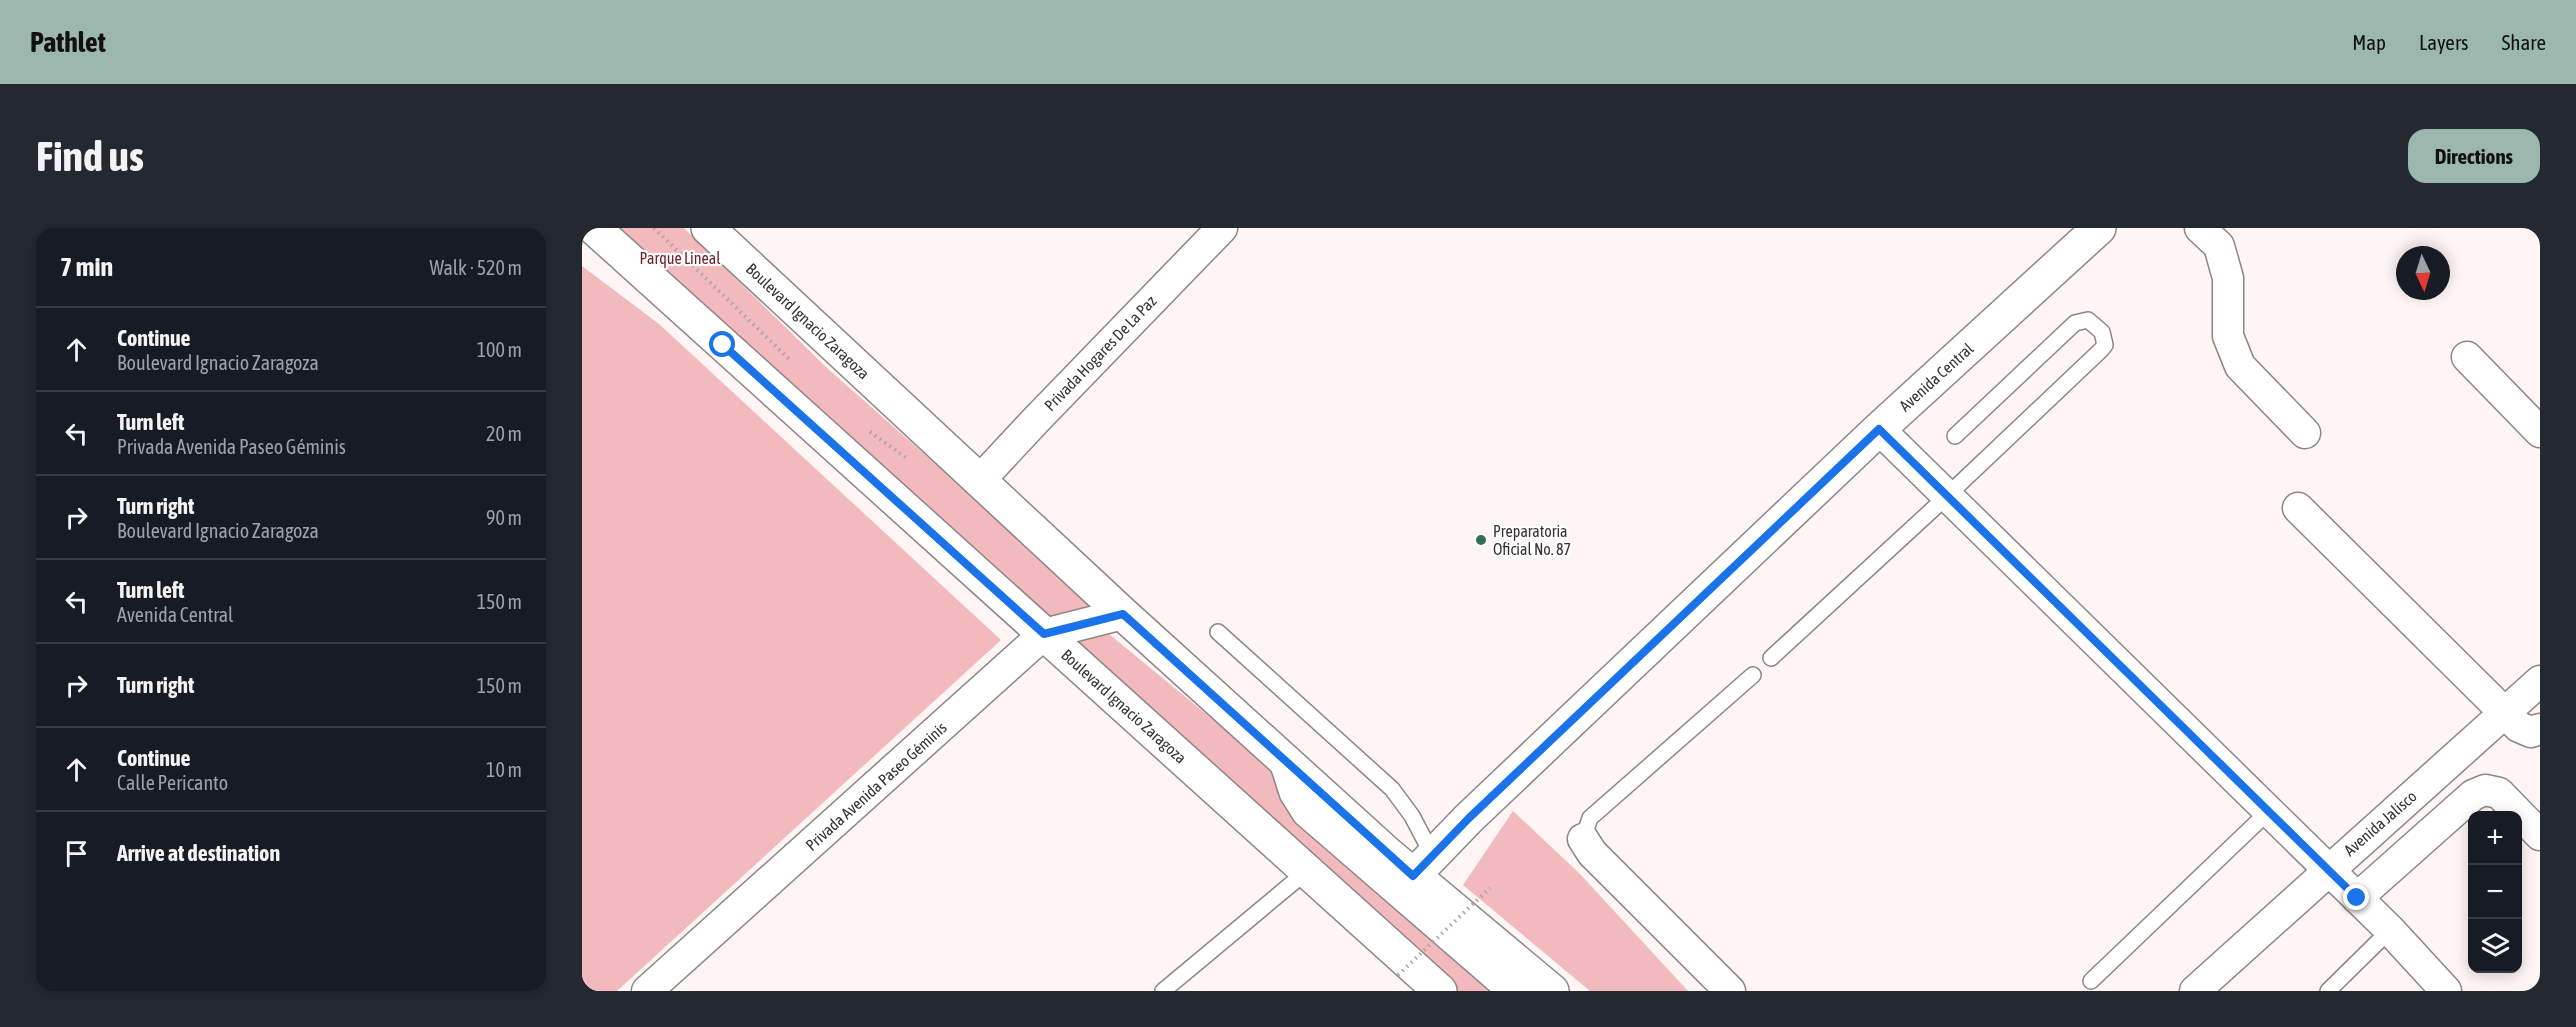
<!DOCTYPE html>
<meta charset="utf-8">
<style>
body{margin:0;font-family:"Asap Condensed",sans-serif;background:#242831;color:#f1f3f6}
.controls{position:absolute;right:18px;bottom:18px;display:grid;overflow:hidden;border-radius:12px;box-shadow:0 3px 15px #0003}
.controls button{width:54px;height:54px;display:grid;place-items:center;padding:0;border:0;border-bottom:2px solid #363941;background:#171b24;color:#f1f3f6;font:30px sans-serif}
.compass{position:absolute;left:1814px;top:18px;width:54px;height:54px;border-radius:50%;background:#171b24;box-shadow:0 3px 15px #0003;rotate:176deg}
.stop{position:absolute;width:18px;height:18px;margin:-14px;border:4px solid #1a73e8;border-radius:50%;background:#fff}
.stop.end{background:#1a73e8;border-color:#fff;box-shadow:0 2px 6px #0008}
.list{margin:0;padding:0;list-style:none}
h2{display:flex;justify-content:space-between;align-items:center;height:78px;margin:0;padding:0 24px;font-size:26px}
h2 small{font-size:20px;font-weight:400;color:#9ea1a6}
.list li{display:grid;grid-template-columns:39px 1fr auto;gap:18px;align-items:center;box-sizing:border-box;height:84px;padding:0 24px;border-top:2px solid #363941}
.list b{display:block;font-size:22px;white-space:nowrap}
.list p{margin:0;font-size:20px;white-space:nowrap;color:#9ea1a6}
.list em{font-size:20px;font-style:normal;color:#9ea1a6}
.icon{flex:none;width:33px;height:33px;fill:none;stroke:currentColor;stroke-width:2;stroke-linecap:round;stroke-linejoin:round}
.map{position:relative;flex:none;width:1958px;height:763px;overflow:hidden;border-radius:18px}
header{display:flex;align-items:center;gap:36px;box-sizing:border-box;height:84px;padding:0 30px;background:#9cb7ae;color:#111}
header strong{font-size:28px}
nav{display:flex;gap:33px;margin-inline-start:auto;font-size:21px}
.intro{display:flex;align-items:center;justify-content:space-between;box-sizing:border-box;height:144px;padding:0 36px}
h1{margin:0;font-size:42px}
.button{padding:15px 27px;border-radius:18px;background:#9cb7ae;color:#111;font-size:21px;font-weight:700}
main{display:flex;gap:36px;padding:0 36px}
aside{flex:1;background:#171b24;border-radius:18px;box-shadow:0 3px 15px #0003}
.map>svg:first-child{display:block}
.green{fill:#f3babd}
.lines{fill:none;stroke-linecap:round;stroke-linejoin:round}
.service-casing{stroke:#908484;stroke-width:18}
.minor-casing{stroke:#908484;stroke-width:33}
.secondary-casing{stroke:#908484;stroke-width:36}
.primary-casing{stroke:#908484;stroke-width:36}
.path{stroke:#aaa2a2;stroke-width:4;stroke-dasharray:1.5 4.5;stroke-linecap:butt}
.service{stroke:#fff;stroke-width:15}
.minor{stroke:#fff;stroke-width:30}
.secondary{stroke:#fff;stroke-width:33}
.primary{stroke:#fff;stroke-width:33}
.path-bridge{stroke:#aaa2a2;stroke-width:4;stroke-dasharray:1.5 4.5;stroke-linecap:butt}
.route{stroke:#1a73e8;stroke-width:8}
.poi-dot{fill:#346d56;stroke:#fff;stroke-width:2}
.labels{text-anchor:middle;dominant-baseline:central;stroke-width:4.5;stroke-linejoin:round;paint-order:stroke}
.park-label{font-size:16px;fill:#6e212d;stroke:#fff}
.street-label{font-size:16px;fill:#373232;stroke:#fff}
.poi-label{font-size:16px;fill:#373232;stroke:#fff;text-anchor:start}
</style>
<header>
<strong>Pathlet</strong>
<nav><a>Map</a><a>Layers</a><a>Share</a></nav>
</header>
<div class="intro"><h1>Find us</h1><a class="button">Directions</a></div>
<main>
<aside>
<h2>7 min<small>Walk · 520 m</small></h2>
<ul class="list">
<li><svg class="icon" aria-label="ahead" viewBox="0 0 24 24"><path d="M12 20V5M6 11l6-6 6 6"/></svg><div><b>Continue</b><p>Boulevard Ignacio Zaragoza</p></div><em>100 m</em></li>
<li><svg class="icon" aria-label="left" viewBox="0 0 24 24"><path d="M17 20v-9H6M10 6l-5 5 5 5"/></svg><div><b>Turn left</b><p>Privada Avenida Paseo Géminis</p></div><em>20 m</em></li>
<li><svg class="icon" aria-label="right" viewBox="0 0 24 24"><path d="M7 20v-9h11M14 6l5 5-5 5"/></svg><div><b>Turn right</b><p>Boulevard Ignacio Zaragoza</p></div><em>90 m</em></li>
<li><svg class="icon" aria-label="left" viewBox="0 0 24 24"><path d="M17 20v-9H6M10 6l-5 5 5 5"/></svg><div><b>Turn left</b><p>Avenida Central</p></div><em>150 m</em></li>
<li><svg class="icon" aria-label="right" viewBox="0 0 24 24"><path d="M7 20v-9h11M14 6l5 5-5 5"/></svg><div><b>Turn right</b></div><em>150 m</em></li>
<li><svg class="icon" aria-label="ahead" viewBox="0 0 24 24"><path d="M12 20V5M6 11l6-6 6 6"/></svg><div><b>Continue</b><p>Calle Pericanto</p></div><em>10 m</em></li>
<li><svg class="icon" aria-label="arrive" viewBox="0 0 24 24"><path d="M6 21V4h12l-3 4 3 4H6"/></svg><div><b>Arrive at destination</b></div></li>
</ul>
</aside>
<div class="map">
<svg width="1958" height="763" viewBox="0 0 1958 763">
<rect width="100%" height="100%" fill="#fff5f5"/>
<!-- green -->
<path class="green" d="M27,0H102L244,139L392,270L509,378L464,399Z
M0,38L77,96L419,412L35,763H0Z
M527,406L696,545L919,763H867L485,415Z
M931,583L998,646L1106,763H1008L881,657Z"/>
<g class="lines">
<defs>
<path id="service" d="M636,404L810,561L830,588L851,628
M1189,430L1350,282L1519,122L1523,117L1520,104L1506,92L1493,95L1373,208
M1001,611L1008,590L1171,447
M1509,753L1687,583
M581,763L725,643
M1746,763L1808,702"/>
<path id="minor" d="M1618,0L1637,18L1646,50V108L1658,138L1723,205
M1885,129L1958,204
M1297,201L1808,702L1864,763
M398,252L454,192L640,0
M1716,280L1937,499L1949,504L1958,501
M1001,611L1010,625L1148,763
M1775,670L1891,567L1903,562L1917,565L1958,607
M65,763L462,406L541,386
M1613,763L1958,453"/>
<path id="secondary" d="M705,536L714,564L726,583L934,763
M831,648L887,590L1297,201L1517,0"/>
<path id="primary" d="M12,0L858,763
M126,0L541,386L806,626L970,763"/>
</defs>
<!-- service casing -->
<use href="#service" class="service-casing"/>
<!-- minor casing -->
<use href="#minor" class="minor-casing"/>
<!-- secondary casing -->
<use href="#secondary" class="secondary-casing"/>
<!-- primary casing -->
<use href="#primary" class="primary-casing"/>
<!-- path -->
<path class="path" d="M72,0L209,133
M288,204L326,231"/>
<!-- service -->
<use href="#service" class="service"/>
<!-- minor -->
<use href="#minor" class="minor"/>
<!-- secondary -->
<use href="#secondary" class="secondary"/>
<!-- primary -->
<use href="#primary" class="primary"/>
<!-- path-bridge -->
<path class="path-bridge" d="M816,747L908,660"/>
</g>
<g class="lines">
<!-- route -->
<path class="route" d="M141,117L462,406L541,386L831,648L887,590L1297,201L1775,670"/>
</g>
<!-- markers -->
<circle class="poi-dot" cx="899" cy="312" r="6"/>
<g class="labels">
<!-- park labels -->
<g class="park-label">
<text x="98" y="30">Parque Lineal</text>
</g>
<!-- street labels -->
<g class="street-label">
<text transform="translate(226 93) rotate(43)">Boulevard Ignacio Zaragoza</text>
<text transform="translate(518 125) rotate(-46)">Privada Hogares De La Paz</text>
<text transform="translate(1354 149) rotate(-42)">Avenida Central</text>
<text transform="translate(542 478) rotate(42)">Boulevard Ignacio Zaragoza</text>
<text transform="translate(294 558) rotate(-42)">Privada Avenida Paseo Géminis</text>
<text transform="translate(1798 595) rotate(-41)">Avenida Jalisco</text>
</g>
<!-- poi labels -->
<g class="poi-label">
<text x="911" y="303">Preparatoria<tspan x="911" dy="18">Oficial No. 87</tspan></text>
</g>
</g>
</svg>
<div class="controls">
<button>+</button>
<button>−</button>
<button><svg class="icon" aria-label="layers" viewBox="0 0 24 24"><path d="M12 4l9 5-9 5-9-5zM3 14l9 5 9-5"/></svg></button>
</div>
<svg class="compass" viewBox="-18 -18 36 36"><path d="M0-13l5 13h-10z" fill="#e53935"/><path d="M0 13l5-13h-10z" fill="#9ea1a6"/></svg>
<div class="stop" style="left:141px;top:117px"></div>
<div class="stop end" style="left:1775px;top:670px"></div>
</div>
</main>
